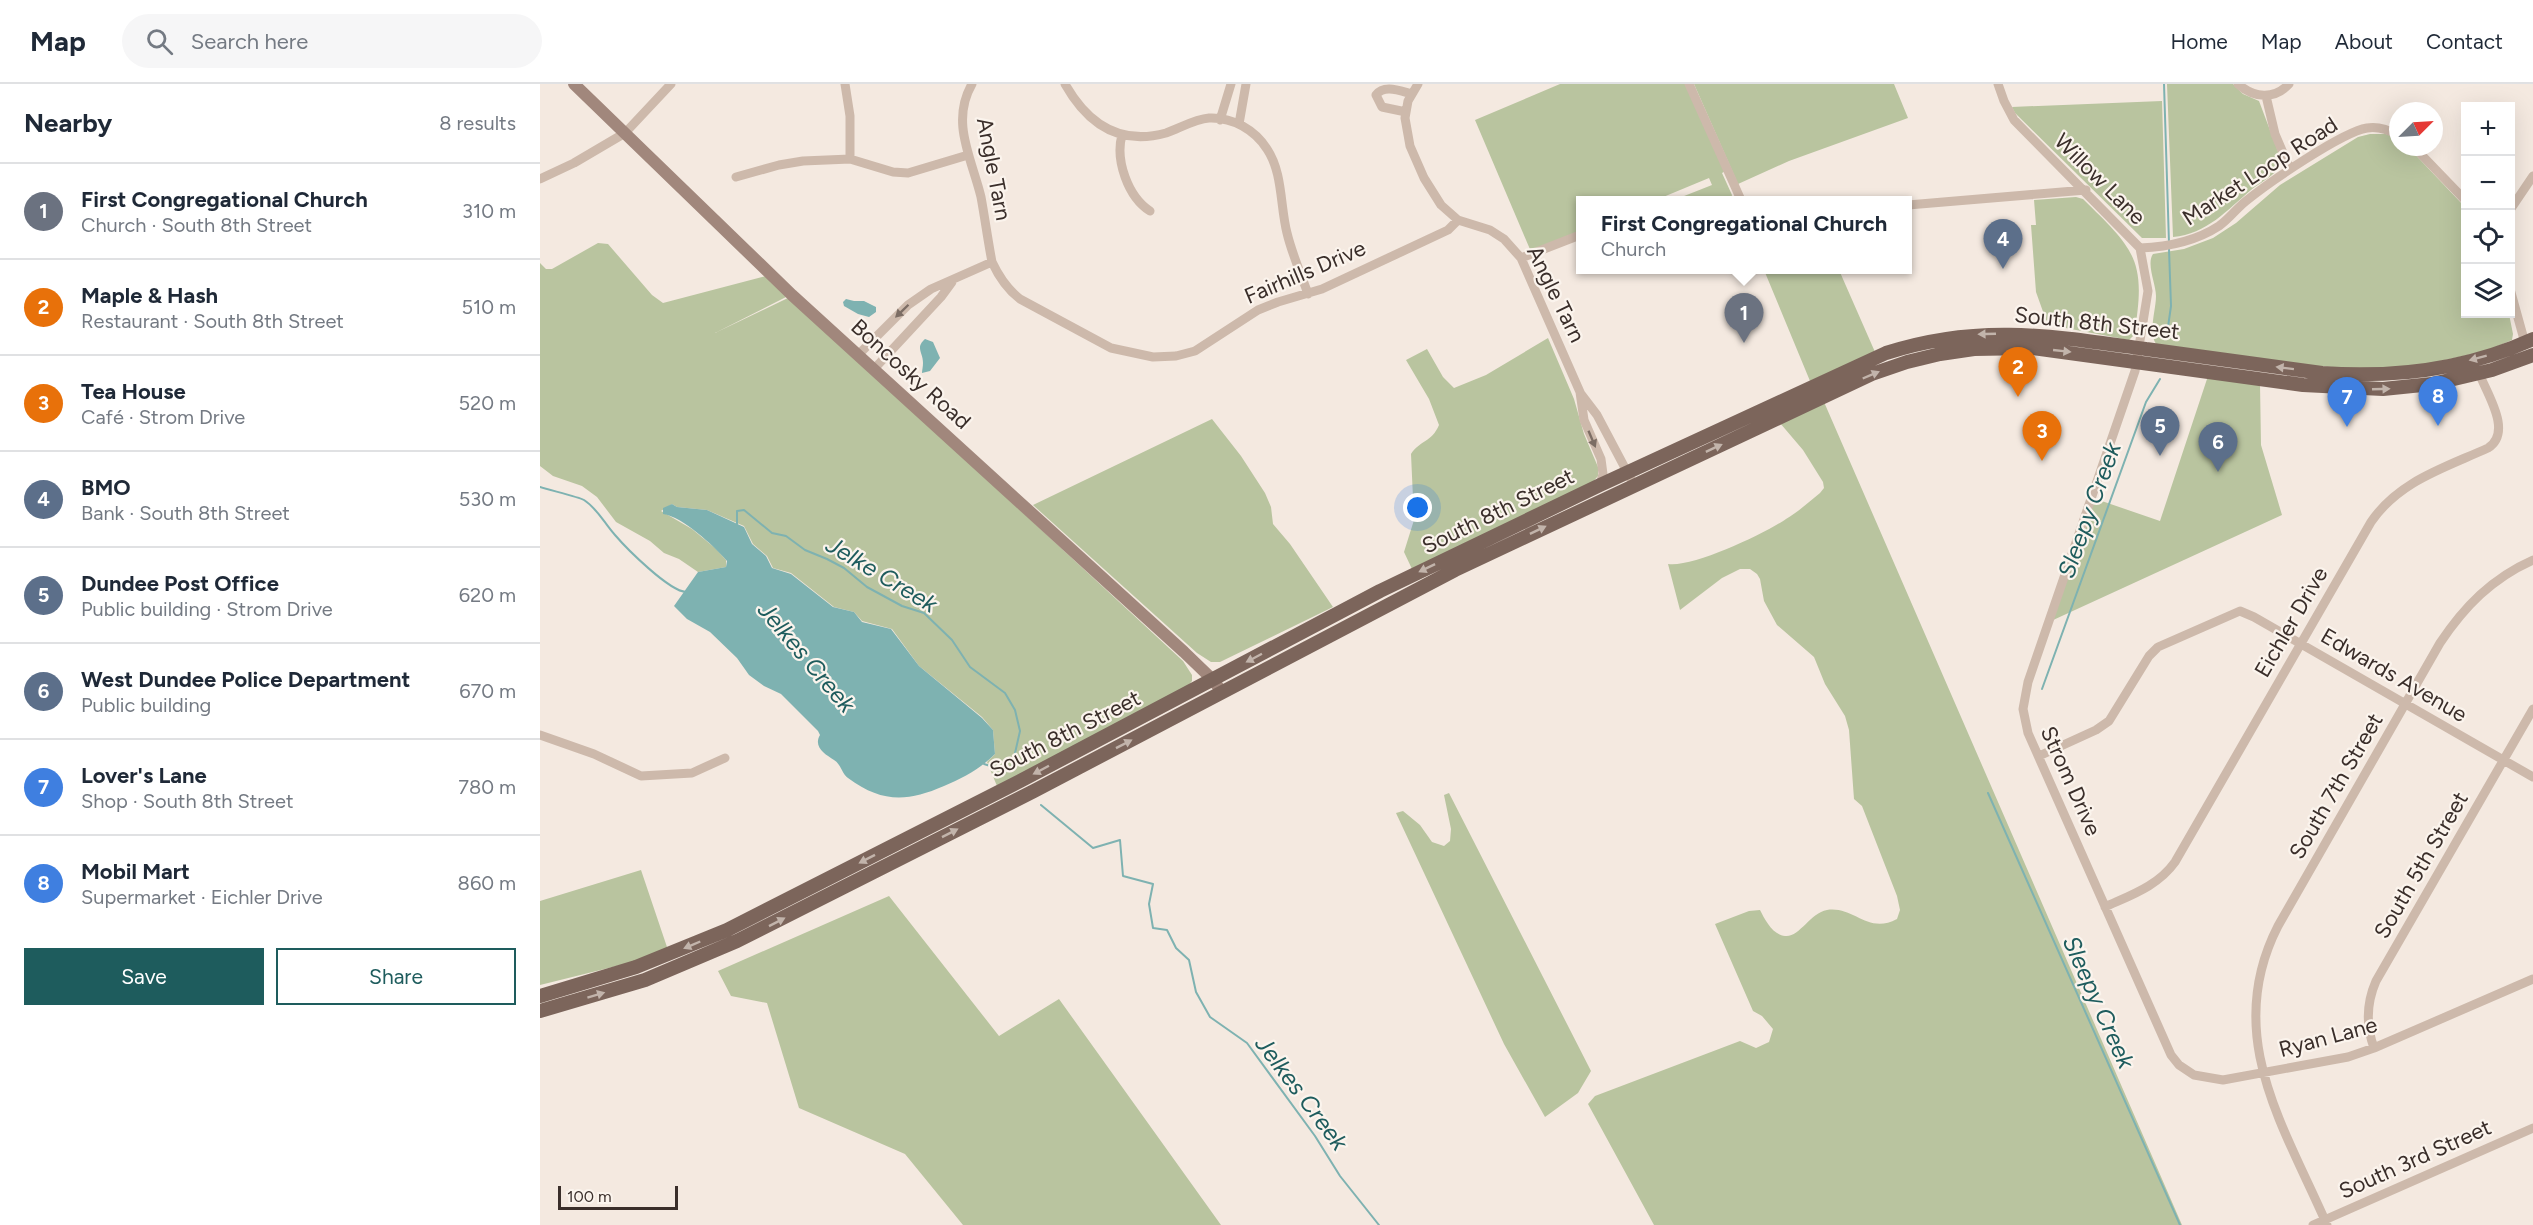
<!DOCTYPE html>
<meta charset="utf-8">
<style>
body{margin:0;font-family:Figtree,sans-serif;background:#f6f6f7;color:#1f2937}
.controls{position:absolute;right:18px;top:18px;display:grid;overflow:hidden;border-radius:0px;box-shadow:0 6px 24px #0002}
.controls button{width:54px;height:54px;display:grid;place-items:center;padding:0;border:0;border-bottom:2px solid #e0e1e3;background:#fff;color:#1f2937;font:30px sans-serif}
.compass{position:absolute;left:1849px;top:18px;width:54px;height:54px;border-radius:50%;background:#fff;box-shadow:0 6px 24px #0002;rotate:66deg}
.scale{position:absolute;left:18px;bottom:15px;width:120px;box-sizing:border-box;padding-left:6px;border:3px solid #3a2e2a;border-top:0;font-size:16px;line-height:21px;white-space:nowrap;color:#3a2e2a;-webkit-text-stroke:4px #fbf4ed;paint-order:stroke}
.you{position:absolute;left:878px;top:424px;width:21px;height:21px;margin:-15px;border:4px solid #fff;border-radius:50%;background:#1a73e8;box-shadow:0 0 0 9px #1a73e833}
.badge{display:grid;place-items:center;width:39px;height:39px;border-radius:50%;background:#1e5c5d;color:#fff;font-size:20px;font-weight:700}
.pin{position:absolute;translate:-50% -50px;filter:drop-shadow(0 2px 3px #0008)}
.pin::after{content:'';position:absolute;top:32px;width:21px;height:18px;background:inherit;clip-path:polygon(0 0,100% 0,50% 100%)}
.popup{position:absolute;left:1036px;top:112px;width:336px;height:78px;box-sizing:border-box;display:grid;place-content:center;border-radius:0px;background:#fff;filter:drop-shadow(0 2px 4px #0005);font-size:20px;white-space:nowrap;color:#747a83}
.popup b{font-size:22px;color:#1f2937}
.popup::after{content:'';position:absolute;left:50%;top:100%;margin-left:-12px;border:12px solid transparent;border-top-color:#fff}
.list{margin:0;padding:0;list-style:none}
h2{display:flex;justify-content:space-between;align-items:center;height:78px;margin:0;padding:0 24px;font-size:26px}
h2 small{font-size:20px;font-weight:400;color:#747a83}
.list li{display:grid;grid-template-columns:39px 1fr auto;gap:18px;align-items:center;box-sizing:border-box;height:96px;padding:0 24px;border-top:2px solid #e0e1e3}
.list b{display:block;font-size:22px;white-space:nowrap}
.list p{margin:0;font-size:20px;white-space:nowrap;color:#747a83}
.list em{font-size:20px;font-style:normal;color:#747a83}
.actions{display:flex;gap:12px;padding:18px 24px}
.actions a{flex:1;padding:14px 0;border:2px solid #1e5c5d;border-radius:0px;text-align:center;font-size:21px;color:#1e5c5d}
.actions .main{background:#1e5c5d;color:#fff}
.icon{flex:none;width:33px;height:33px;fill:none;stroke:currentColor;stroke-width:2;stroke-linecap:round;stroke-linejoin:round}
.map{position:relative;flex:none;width:1993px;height:1141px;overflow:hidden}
header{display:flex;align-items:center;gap:36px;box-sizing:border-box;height:84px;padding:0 30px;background:#fff;border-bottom:2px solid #e0e1e3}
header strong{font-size:28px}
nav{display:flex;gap:33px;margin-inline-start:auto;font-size:21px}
.search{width:420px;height:54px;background:#f6f6f7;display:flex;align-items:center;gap:15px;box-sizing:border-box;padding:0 21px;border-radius:33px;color:#747a83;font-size:22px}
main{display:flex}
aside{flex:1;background:#fff}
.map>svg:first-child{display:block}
.green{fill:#b9c49f}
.water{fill:#7eb2b1}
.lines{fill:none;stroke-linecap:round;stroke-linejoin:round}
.stream{stroke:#7eb2b1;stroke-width:2}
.street{stroke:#cdb9ab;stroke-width:9}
.secondary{stroke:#a1877c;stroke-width:12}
.primary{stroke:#7c655b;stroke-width:14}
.oneway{fill:#7c6d64}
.oneway2{fill:#c2b4ab}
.labels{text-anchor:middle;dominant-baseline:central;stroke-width:4.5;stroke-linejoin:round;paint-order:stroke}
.street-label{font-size:22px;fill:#3a2e2a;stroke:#fbf4ed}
.water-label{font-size:24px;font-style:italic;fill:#1e5c5d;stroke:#fbf4ed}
</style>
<header>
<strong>Map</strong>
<div class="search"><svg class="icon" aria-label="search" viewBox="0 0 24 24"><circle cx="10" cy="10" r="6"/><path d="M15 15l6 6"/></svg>Search here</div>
<nav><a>Home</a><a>Map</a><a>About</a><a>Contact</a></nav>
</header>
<main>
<aside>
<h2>Nearby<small>8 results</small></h2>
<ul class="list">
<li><span class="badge" style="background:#6b7280">1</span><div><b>First Congregational Church</b><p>Church · South 8th Street</p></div><em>310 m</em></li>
<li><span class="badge" style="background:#e8710a">2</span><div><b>Maple &amp; Hash</b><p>Restaurant · South 8th Street</p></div><em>510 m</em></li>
<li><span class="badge" style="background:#e8710a">3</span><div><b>Tea House</b><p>Café · Strom Drive</p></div><em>520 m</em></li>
<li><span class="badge" style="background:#5c6f8a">4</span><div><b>BMO</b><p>Bank · South 8th Street</p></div><em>530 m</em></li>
<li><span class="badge" style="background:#5c6f8a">5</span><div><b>Dundee Post Office</b><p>Public building · Strom Drive</p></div><em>620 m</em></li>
<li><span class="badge" style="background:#5c6f8a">6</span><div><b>West Dundee Police Department</b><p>Public building</p></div><em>670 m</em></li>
<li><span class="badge" style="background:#3f7fe0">7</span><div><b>Lover's Lane</b><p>Shop · South 8th Street</p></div><em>780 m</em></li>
<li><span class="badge" style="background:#3f7fe0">8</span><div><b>Mobil Mart</b><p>Supermarket · Eichler Drive</p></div><em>860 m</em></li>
</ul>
<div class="actions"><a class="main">Save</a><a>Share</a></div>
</aside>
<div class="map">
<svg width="1993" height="1141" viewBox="0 0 1993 1141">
<rect width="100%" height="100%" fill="#f4e9e0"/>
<!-- green -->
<path class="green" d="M1020,0H1150L1187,86L1182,89L1192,111L1191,115L1134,116L1172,101L1169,94L1116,116H1040V149L992,170L935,36Z
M1154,0H1354L1368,34L1249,77L1198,100Z
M1627,0H1693L1703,10L1719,17L1742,78C1738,90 1721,98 1711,106C1687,126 1667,150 1633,153Z
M1622,17L1626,154H1602L1475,29L1472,23Z
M1830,50H1846L1858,55V63H1868L1925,123L1926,230H1969L1973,250L1972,256L1946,267L1882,281L1824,285L1777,282L1616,260C1608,248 1616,226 1616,212C1616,200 1606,180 1613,170L1644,165L1673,154L1696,139L1740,101L1818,53Z
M1536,113L1543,115C1595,166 1607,176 1594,251L1589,256L1515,242L1506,236L1496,208L1491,141H1496L1494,116Z
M58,159L68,160L112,211L123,219L226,192L248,212L175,249L250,213L643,577L652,591V597L647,603L457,702L447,678L455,670L453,646L442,633L379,582L352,545L322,537L314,528L294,523L251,489L233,484L227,472L213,460L204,442L167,426L137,423L132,420L121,427L152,445L175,464L186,476V483L158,488L139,475L124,469L110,457L76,438L57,413L42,402L13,392L0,382V179L6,185H12Z
M1224,186H1299L1335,268L1270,297Z
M1008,254L1034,315L1044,350L1058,383V392L1051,400L872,485L864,468L874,436L871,370C879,357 892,358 899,341L889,315L866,276L887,265L903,293L914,304L946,291Z
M1668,292L1720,300L1721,361L1742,431L1511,537L1553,414L1620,437Z
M1284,318L1642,1141H1114L1048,1020L1055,1012L1200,957L1216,964L1229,958L1233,945L1222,932L1213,927L1175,840L1209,827L1220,826C1225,836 1233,851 1245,852C1259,854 1270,829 1287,826C1314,822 1328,851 1357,835L1360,826L1357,812L1322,722L1314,715L1309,646L1305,632L1285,600L1274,573L1237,541L1224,517L1220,495L1217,490L1210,485H1200L1182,494L1140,526L1128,480C1152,484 1224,450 1246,435C1258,428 1269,418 1280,409L1284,404L1283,398L1263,366L1240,339Z
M672,335L701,372L725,409L731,423L733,440L750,460L793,523L680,578H671L657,569L493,421Z
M909,709L1051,987L1038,1009L1005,1033L964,960L856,729L863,727L880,741L892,758L904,762L910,757L911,745L904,711Z
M101,786L128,866L105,875L0,901V817Z
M349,812L459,952L519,915L681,1141H423L365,1070L259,1024L227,919L191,912L178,887Z"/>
<!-- water -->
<path class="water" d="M306,215L314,217H324L336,223V228L329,233L318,230L304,222L303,218Z
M385,255L393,258L400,274L390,287L382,289C382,286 383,283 383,279C383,268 375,264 385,255Z
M132,420L137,423L167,426L204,443L212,460L226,472L232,484L251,490L293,523L314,528L322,538L351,545L379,582L442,634L453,646L455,670C440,685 423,694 404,702C367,718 342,719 308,694C302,690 301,680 294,676C285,670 273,663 280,651L278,647L241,610L224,602L209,591L197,574L170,548L147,535L134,522L158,488L186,483L187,477C173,461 143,433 123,430V424Z"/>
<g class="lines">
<!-- stream -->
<path class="stream" d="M1624,0L1629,159
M1627,250L1631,222L1629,165
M0,403C9,406 39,413 44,416C58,425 64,439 75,451C87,465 129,507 146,508
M197,440V427L204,426L232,449L246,452L265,466L287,475L304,484L327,503L362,522L384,529L412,556L430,583L465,609L475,626L480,647L471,687H466L444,680
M1502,605L1606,318L1620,295
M1448,709L1640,1141
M501,721L553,764L580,756L583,792L613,800L609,820L613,844L627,846L636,864L649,876L656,908L670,933L707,959L775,1052L800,1092L839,1141"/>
<!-- street -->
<path class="street" d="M305,0L310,32V75
M432,0C410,38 432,75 441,113C445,135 448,157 452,178C459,193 467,205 480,215L571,264L613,273L636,272L655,267L718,226L738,218L782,205L908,146L918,136
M525,0C547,39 579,62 626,49C640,44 655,35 669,34C693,33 715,46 727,65C743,89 740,122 747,149C752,170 761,190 768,210
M878,0L868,17L865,34L870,62L884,94L901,121L918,136L950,146L964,155L981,174L1040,308L1044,336L1061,375L1063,390L1060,401
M1149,0L1201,116
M1458,0L1464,17L1474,36L1600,164L1608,207L1595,287L1488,598L1483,625L1488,649L1631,971L1639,981L1654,991L1683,996L1808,973L1834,964L1993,895
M1698,0C1714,14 1734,16 1749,0
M1726,12L1735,50L1750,85
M866,28L842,23L836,11C844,0 860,7 872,10
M680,36L691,0
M699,40L706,0
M582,51C575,76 588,113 610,127
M1874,63L1926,117
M196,93L239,81L263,77L310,75L353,88L368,89L428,71
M0,95L34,79L85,49L131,0
M1368,121L1546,106
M1970,126L1993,92
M1600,164C1627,163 1656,157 1679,142C1689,135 1696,125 1706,117C1728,99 1802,48 1827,44C1838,42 1849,46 1858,51
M981,174L1040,151
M1970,205L1985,259
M319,270L368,221L391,205L452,178
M335,284L401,213L412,198
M1041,310L1057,331L1094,401
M0,651L54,670L101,692L152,689L185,674
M1499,672L1556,646L1569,637L1609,572L1618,563L1700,527L1714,533L1993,693
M1565,823C1591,811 1618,802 1635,778L1831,438C1859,397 1904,384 1948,364C1973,348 1947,310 1939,289
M1834,964C1826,942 1826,920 1836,897L1993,625
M1773,1141L1993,1044
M1787,1141C1744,1042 1682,951 1738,842L1900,559C1924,523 1952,494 1993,476"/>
<!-- secondary -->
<path class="secondary" d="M34,0L252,211L644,568L673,596L682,608"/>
<!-- primary -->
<path class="primary" d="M0,912L96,883L187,846L482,696L840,507L1060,401L1346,269C1439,239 1513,252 1606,265C1665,273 1724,281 1782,289C1854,294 1927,285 1993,255
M0,927L105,896L197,857L494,707L915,486L1332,290L1367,278L1400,270L1434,265L1492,264L1763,301L1843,305L1892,300L1914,295L1952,286L1993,271"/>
</g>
<!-- one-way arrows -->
<defs><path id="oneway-solid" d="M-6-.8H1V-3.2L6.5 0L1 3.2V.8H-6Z" transform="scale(1.5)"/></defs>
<g class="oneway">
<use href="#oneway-solid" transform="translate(362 227) rotate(136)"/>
<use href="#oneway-solid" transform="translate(1052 355) rotate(67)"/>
</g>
<g class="oneway2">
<use href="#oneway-solid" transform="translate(1447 250) rotate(178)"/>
<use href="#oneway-solid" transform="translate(1522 267) rotate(6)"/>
<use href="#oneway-solid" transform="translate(1938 274) rotate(165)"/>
<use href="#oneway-solid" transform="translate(1745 284) rotate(-173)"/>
<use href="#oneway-solid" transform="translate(1331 291) rotate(-23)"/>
<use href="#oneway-solid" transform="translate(1841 305) rotate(-2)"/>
<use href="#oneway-solid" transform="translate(1174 364) rotate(-25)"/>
<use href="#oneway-solid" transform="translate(998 446) rotate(-26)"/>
<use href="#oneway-solid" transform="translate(887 484) rotate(154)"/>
<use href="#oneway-solid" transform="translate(714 574) rotate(152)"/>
<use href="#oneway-solid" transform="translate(584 660) rotate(-27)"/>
<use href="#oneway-solid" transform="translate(501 686) rotate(152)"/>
<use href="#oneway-solid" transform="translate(410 749) rotate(-27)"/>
<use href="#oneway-solid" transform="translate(327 775) rotate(153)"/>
<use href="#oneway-solid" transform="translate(237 838) rotate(-27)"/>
<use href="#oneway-solid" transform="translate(152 861) rotate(157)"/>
<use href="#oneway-solid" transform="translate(56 911) rotate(-17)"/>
</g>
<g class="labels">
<!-- street labels -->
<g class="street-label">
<text transform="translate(454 85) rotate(79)">Angle Tarn</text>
<text transform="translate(1720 87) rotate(-33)">Market Loop Road</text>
<text transform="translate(1560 95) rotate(45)">Willow Lane</text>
<text transform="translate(765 188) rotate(-23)">Fairhills Drive</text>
<text transform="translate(1016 210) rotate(64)">Angle Tarn</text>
<text transform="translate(1557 239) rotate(6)">South 8th Street</text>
<text transform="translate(371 290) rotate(42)">Boncosky Road</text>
<text transform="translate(958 427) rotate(-26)">South 8th Street</text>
<text transform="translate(1751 538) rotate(-60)">Eichler Drive</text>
<text transform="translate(1854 591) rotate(30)">Edwards Avenue</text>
<text transform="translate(525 650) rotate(-27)">South 8th Street</text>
<text transform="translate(1531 697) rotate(66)">Strom Drive</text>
<text transform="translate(1796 702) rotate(-60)">South 7th Street</text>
<text transform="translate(1881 781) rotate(-60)">South 5th Street</text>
<text transform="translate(1788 953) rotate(-15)">Ryan Lane</text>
<text transform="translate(1875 1075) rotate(-24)">South 3rd Street</text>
</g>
<!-- water labels -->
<g class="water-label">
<text transform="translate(1549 426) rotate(-70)">Sleepy Creek</text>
<text transform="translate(342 490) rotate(31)">Jelke Creek</text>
<text transform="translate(267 573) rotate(50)">Jelkes Creek</text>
<text transform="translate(1559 918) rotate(66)">Sleepy Creek</text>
<text transform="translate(762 1009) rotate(53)">Jelkes Creek</text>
</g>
</g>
</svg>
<div class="controls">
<button>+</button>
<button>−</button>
<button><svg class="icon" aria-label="locate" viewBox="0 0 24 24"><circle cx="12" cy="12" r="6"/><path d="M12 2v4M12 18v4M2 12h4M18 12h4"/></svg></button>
<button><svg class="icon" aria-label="layers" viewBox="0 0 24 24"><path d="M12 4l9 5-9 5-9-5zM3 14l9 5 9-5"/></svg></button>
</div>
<svg class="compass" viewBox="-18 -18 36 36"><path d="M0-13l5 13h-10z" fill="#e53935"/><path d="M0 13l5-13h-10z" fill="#747a83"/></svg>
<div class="scale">100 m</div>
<div class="you"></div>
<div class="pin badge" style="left:1204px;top:259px;background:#6b7280">1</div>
<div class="popup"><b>First Congregational Church</b>Church</div>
<div class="pin badge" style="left:1478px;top:313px;background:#e8710a">2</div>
<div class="pin badge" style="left:1502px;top:377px;background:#e8710a">3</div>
<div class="pin badge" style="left:1463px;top:185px;background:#5c6f8a">4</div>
<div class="pin badge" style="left:1620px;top:372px;background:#5c6f8a">5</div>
<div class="pin badge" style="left:1678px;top:388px;background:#5c6f8a">6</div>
<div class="pin badge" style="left:1807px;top:343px;background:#3f7fe0">7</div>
<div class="pin badge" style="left:1898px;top:342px;background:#3f7fe0">8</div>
</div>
</main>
